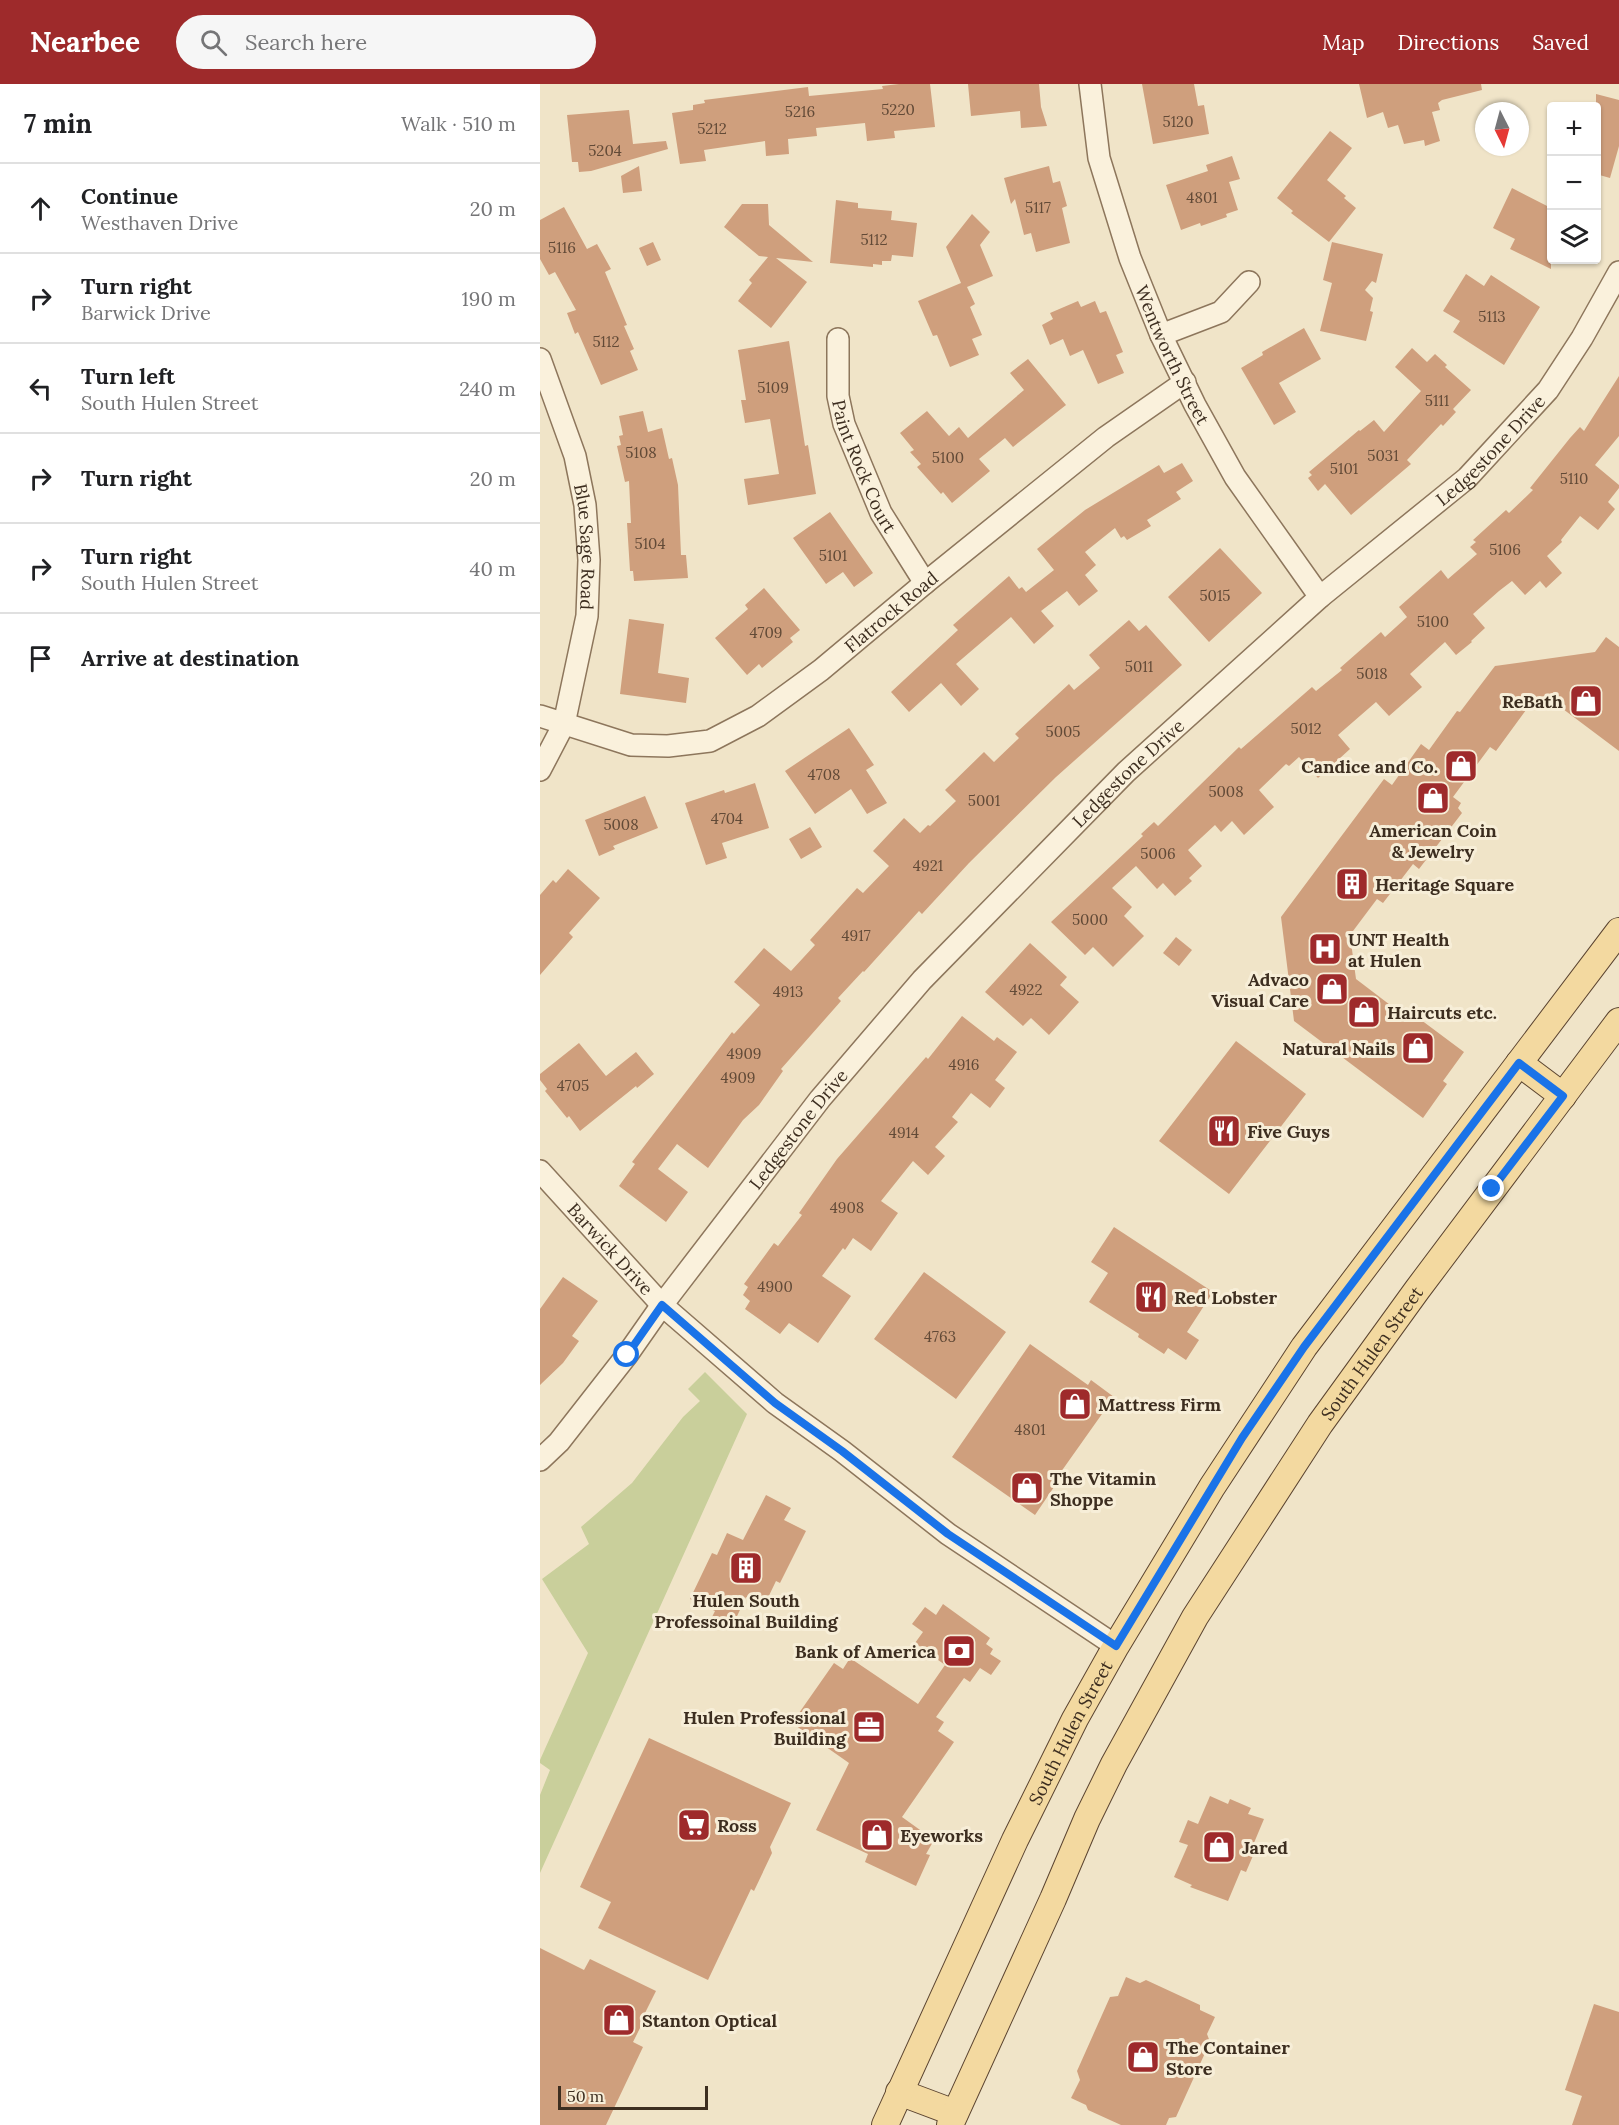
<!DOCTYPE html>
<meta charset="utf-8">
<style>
body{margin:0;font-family:Lora,serif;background:#f6f6f6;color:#202124}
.controls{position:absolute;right:18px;top:18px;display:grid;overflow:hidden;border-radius:6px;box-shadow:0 2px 4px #0004}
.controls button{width:54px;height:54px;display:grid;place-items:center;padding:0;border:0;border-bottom:2px solid #e0e0e0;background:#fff;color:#202124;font:30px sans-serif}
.compass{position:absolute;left:935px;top:18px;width:54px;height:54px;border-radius:50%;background:#fff;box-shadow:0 2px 4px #0004;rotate:174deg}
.scale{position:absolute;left:18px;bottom:15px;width:150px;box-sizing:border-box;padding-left:6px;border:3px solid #3d2e20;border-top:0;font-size:16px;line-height:21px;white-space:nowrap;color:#3d2e20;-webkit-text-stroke:4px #f7eed8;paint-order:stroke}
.stop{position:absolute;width:18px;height:18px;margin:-14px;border:4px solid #1a73e8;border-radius:50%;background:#fff}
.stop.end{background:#1a73e8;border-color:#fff;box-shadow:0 2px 6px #0008}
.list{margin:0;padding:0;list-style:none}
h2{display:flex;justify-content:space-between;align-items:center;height:78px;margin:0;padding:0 24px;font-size:26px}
h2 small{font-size:20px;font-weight:400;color:#757577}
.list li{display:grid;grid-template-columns:39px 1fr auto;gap:18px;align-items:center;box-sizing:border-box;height:90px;padding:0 24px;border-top:2px solid #e0e0e0}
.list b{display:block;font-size:22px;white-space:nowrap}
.list p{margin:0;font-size:20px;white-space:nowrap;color:#757577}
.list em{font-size:20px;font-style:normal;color:#757577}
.icon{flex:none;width:33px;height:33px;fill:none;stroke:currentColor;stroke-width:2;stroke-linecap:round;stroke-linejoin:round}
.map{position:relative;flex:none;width:1079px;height:2041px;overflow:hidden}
header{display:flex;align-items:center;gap:36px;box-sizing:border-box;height:84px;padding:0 30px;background:#9e2a2b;color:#fff}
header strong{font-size:28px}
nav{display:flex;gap:33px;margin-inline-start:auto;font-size:21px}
.search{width:420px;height:54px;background:#f6f6f6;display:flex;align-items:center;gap:15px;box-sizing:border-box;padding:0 21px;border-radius:33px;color:#757577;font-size:22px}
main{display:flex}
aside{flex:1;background:#fff}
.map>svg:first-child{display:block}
.green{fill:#c9cf9b}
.building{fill:#cf9f7d}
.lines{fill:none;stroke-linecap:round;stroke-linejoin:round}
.minor-casing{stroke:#8d765c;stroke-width:24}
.major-casing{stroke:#5b4430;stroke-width:28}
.minor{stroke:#faf1dc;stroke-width:21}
.major{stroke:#f3d9a0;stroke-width:26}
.route{stroke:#1a73e8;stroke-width:8}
.labels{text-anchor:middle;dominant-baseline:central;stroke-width:6;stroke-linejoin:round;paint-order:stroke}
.number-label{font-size:15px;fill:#624a37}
.street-label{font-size:18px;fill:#3d2e20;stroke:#f7eed8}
.poi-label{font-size:18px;font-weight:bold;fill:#3d2e20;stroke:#f7eed8;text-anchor:start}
</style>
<header>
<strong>Nearbee</strong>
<div class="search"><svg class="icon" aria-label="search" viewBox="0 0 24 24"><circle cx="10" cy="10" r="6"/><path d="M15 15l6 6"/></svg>Search here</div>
<nav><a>Map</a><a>Directions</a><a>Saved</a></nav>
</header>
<main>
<aside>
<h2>7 min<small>Walk · 510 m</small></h2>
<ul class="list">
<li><svg class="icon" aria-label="ahead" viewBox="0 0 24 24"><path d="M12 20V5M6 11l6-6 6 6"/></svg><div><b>Continue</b><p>Westhaven Drive</p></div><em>20 m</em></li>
<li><svg class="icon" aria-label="right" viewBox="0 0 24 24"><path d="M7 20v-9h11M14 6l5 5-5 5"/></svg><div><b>Turn right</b><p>Barwick Drive</p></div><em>190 m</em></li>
<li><svg class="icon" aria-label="left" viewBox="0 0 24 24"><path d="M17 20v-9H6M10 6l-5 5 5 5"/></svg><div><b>Turn left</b><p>South Hulen Street</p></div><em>240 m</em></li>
<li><svg class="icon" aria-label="right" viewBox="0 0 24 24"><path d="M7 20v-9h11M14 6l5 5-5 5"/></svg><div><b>Turn right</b></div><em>20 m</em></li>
<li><svg class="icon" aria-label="right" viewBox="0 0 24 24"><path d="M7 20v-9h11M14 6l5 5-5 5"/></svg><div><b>Turn right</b><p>South Hulen Street</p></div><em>40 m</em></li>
<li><svg class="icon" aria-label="arrive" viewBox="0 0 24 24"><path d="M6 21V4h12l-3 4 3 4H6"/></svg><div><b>Arrive at destination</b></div></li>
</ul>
</aside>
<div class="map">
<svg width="1079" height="2041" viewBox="0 0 1079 2041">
<rect width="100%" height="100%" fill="#f0e4c8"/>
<!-- green -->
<path class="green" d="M165,1288L207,1330L0,1789V1711L10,1686L0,1679V1676L48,1569L2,1495L49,1460L41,1443L92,1399L143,1333L160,1317L148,1305Z"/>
<!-- building -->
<path class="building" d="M359,0H390L395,43L354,47L355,54L327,57L325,39L276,44L277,52L248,55L249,70L226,72L225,57L164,66L166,77L140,80L132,29L153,26V21L165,19L164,16L268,3L269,12L343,5L342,2Z
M428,0H499L501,23L507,42L481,44L480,27L431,32Z
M602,0H654L658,22L664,21L669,50L613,60Z
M819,0H941L942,6L902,16L898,19L900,26L892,28L900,57L885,62L884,56L864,60L858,41L848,44L843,28L827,34Z
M1056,10L1079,16V62L1070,94L1056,90Z
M89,26L93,60L126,57L128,65L51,87L39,88L38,78H32L27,31Z
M790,47L812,64L787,96L806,112L804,114L816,124L789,158L751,129L753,127L737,114Z
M692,72L700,95L689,98L698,126L686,130L687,133L661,142L660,139L641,146L626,101L668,87L666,81Z
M99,82L102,107L83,109L81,92Z
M509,82L513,99L520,97L527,122L522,124L530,159L496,168L491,149L484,151L475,115L471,120L464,94Z
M972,104L1011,124V185L970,165L975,155L953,144Z
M296,116L318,119V124L352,127L351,136L377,139L373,173L352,171L351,177H342V181L333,180V183L290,179Z
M202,120H228L229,141L273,178L236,174L267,198L231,244L198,217L212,199L209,196L228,173L219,172L184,143Z
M24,123L47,165L57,160L71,185L65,188L87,241L84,242L94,265L90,267L98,286L61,301L38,248L35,250L27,229L36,226L15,188L9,191L0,175V136Z
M432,130L450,148L440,161L453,192L427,203L435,220L430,223L442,251L432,255L439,271L410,283L397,251L393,252L378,217L421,199L406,163Z
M113,158L121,176L107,182L99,164Z
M792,158L843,170L836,199L832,197L825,206L833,214L830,227L833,228L826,257L780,247L792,199L783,196Z
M926,190L944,202L951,191L1000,223L964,281L913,248L920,237L903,227Z
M538,217L541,223L555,217L560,229L566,227L583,268L576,271L584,289L558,300L543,266L530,272L523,255L510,261L502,241L513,235L510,229Z
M764,244L781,275L739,299L756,328L734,341L701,284L723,271L722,268Z
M249,257L265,362L268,361L276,410L208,421L204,395L239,390L230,335L205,339L201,316H206L198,266Z
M872,264L887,278L895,270L907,281L905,283L931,306L913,325L916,328L903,342L901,340L867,376L871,380L811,431L785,400L778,407L768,394L772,391L769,388L819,346L820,347L834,336L844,348L881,307L855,283Z
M488,275L526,321L473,363L465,354L439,375L450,387L412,419L403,408L401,410L377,383L381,380L370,368L374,366L360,349L387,327L409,352L419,343L428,354L484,306L470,289Z
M1079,292V352L1055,381L1079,401V404L1068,418L1075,425L1058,446L1040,432L1021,456L1022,458L1007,472L1022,489L1006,504L1000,497L985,511L972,497L959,507L933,530L945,544L931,557L932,558L916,571L905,558L870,590L882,603L849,632L836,618L798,651L810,665L778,694L759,673L749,682L746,680L719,706L734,723L704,751L692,737L681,748L675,741L648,766L662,782L649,794L652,797L635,812L623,799L617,805L596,782L572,804L592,823L584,832L604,852L573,883L553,863L545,871L511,838L603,752L601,750L614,738L618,742L699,663L701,665L772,603L776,607L802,586L800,584L841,548L845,553L867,533L859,523L901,486L908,495L937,470L930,463L936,458L933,456L966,426L969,429L993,406L990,404L1030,354L1040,343L1044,347Z
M103,327L108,348L122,344L129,375L132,374L138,401L141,471H146L148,494L94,497L93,487H90L87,439H91L89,397L85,398L77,362L81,361L79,352L83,351L79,332Z
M642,379L653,397L636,408L641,415L607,436L611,442L587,456L584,452L581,454L575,444L545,468L556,481L545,491L558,507L539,522L527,507L501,527L514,542L494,560L471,533L416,580L439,605L421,622L401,599L369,628L351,608L418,546L413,541L469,492L479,505L482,503L486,508L514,486L497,465L545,426L619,381L624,389Z
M290,428L333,489L314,503L303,488L286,500L253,454Z
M680,464L722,509L669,558L628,513Z
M224,504L260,546L250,554L253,558L222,584L219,580L207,591L175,554L208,525L205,521Z
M89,535L124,540L118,589L149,594L146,619L80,610Z
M589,536L599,547L606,541L642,581L516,693L429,779L382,830L379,827L324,888L323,887L298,914L301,917L241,985L243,987L219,1021L203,1036L168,1084L137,1060L118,1085L148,1108L126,1138L79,1102L95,1080L92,1078L192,948L194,950L220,921L194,898L224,864L251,887L275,861L270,856L317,804L323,809L349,782L333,767L364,734L380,749L388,741L390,742L416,717L405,706L444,668L454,678L479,654L475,650L529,600L534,606L560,584L549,571Z
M1066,553L1079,563V667L1019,622L986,626L956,667L950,663L913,713L921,719L918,724L922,729L879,785L873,780L843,819L837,815L810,851L816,895L858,927L861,921L924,968L903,997L907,1000L883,1034L754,937L741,833L844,695L852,701L881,660L889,666L917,627L920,628L955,582L1055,568Z
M309,644L334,681L326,686L347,719L327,730L311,705L275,730L245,687Z
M215,699L229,744L182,759L187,774L166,781L145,719L184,706L185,709Z
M105,712L118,744L73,762L75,765L59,772L45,736Z
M270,743L282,763L261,775L249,755Z
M28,785L60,814L29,849L33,853L0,891V811L13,796L16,799Z
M636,853L652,866L639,882L623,869Z
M490,859L527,893L520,901L539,918L509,951L491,934L483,942L445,908Z
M422,932L454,957L457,953L477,968L455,996L465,1004L450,1024L431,1009L412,1033L418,1038L395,1063L405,1072L388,1091L373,1077L341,1117L358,1129L331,1167L313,1154L305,1166L303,1164L282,1192L311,1212L278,1259L249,1239L240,1250L205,1225L210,1217L203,1211L208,1203L204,1200L234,1159L238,1162L262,1131L259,1129L297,1075L386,973L388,975Z
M696,957L766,1010L689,1110L619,1057Z
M39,959L66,992L96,968L114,990L97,1004L96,1002L40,1047L29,1032L27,1034L5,1007L7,1005L0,996V990Z
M574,1143L673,1208L647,1248L659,1256L646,1276L628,1264L624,1270L598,1253L599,1250L549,1218L568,1189L551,1178Z
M384,1188L466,1248L416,1315L334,1255Z
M23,1193L58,1217L32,1252L39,1257L23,1279L0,1301V1225Z
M490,1260L548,1301L551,1296L574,1313L511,1402L514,1403L495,1431L412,1373Z
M226,1411L251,1424L244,1436L266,1447L240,1499L236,1497L224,1522L206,1513L191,1545L171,1535L175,1527L150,1515L172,1469L177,1471L187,1449L203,1456Z
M403,1520L450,1554L446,1560L453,1565L450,1570L461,1577L451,1591L440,1584L430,1598L424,1594L396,1633L404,1638L398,1647L414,1658L362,1733L394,1756L386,1770L390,1771L376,1802L325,1778L328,1770L276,1746L309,1679L252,1639L294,1579L303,1585L310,1574L378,1620L405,1581L375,1559L383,1548L372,1540L385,1523L396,1531Z
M109,1654L251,1719L230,1763L232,1769L214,1807L211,1805L168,1896L58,1844L71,1818L40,1803Z
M670,1712L688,1720L690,1715L711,1724L708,1730L724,1735L711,1766L715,1767L706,1788L701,1786L688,1817L650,1803L652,1801L634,1793L648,1761L639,1758L648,1736L658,1740Z
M0,1864L44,1886L50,1875L116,1907L101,1937L103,1938L93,1958L103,1963L66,2041H0Z
M586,1893L600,1899L606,1896L660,1921V1926L675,1933L667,1950L670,1958L636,2033L629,2034L626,2041H581L548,2026L546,2021L531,2014L540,1996L537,1987L570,1913L578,1912Z
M1054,1920L1079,1928V2041H1032L1042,2012L1025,2006Z"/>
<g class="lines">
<defs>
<g id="minor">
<path id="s1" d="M550,0L559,74L590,174L621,251L655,321L695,393L780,513"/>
<path d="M621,251L681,228L709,198"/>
<path id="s2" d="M298,255V312L304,340L341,429L385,499"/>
<path id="s3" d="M0,275L35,372L45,421L49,476L47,532L24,640L0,686"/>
<path id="s4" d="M0,632L91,661L128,662L170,657L218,632L281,586L385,499L566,353L645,298"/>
<path id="s5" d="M0,1087L122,1221L235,1319L302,1367L408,1450L576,1562"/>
<path id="s6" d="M0,1376L19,1358L87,1271L122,1221L280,1015L382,896L586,688L780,513L927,394L1008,306L1042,254L1079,188"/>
</g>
<g id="major">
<path d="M979,979L1023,1012"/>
<path d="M359,2008L415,2029"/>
<path id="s7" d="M345,2041L475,1756L535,1635L576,1562L672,1403L764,1263L1079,847"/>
<path id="s8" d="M410,2041L513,1815L547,1735L574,1680L655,1533L780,1340L877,1206L1079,937"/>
</g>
</defs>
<!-- minor casing -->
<use href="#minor" class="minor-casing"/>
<!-- major casing -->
<use href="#major" class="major-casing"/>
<!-- minor -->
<use href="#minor" class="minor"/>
<!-- major -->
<use href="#major" class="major"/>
</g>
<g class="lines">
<!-- route -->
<path class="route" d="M87,1271L122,1221L235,1319L302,1367L408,1450L576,1562L702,1354L764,1263L979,979L1023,1012L952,1105"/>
</g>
<!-- icons -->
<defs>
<symbol id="shop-square" viewBox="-11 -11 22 22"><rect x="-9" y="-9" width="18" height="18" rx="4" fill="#9e2a2b" stroke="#f7eed8"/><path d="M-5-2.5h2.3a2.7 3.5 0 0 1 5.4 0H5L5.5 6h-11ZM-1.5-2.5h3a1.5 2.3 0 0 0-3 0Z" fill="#fff"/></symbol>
<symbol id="building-square" viewBox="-11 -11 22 22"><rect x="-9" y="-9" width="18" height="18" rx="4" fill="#9e2a2b" stroke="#f7eed8"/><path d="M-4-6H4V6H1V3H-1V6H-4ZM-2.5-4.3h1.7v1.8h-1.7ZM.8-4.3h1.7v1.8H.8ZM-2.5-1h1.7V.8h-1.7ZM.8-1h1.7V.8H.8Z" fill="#fff"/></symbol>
<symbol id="hospital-square" viewBox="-11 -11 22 22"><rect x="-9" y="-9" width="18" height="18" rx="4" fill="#9e2a2b" stroke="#f7eed8"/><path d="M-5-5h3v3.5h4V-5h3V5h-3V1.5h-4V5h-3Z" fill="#fff"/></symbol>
<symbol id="restaurant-square" viewBox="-11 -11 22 22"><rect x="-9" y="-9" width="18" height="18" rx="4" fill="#9e2a2b" stroke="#f7eed8"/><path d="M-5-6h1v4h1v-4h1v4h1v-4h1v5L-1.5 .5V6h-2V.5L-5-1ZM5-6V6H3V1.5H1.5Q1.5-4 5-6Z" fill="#fff"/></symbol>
<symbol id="bank-square" viewBox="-11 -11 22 22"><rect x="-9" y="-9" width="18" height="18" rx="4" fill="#9e2a2b" stroke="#f7eed8"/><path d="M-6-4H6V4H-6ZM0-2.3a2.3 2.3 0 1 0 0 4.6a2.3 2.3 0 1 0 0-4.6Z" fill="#fff"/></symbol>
<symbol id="office-square" viewBox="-11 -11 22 22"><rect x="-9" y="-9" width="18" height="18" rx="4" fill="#9e2a2b" stroke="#f7eed8"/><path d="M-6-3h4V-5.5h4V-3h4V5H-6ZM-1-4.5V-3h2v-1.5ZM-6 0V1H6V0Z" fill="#fff"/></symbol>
<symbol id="supermarket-square" viewBox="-11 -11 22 22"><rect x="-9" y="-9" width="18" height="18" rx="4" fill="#9e2a2b" stroke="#f7eed8"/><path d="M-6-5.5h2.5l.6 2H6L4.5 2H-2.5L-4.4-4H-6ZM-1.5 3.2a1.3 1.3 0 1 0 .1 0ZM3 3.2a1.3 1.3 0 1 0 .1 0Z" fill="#fff"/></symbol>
</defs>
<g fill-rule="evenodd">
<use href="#shop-square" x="1027" y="598" width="38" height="38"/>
<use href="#shop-square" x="902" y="663" width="38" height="38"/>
<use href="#shop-square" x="874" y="695" width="38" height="38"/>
<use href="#building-square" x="793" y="781" width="38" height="38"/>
<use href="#hospital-square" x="766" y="846" width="38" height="38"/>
<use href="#shop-square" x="773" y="886" width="38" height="38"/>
<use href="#shop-square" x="805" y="909" width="38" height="38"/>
<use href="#shop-square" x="859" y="945" width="38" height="38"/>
<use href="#restaurant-square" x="665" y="1028" width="38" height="38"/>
<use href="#restaurant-square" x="592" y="1194" width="38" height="38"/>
<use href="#shop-square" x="516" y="1301" width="38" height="38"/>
<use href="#shop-square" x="468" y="1385" width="38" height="38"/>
<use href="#building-square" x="187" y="1465" width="38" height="38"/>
<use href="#bank-square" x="400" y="1548" width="38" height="38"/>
<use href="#office-square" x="310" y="1624" width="38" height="38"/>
<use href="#supermarket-square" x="135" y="1722" width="38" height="38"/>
<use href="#shop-square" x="318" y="1732" width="38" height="38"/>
<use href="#shop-square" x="660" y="1744" width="38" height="38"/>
<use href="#shop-square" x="60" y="1917" width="38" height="38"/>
<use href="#shop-square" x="584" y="1954" width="38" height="38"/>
</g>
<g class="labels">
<!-- number labels -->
<g class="number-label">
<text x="358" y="25">5220</text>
<text x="260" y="27">5216</text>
<text x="638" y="37">5120</text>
<text x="172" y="44">5212</text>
<text x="65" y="66">5204</text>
<text x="662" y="113">4801</text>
<text x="498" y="123">5117</text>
<text x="334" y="155">5112</text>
<text x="22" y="163">5116</text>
<text x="952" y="232">5113</text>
<text x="66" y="257">5112</text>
<text x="233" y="303">5109</text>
<text x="897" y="316">5111</text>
<text x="101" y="368">5108</text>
<text x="843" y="371">5031</text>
<text x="408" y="373">5100</text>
<text x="804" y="384">5101</text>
<text x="1034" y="394">5110</text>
<text x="110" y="459">5104</text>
<text x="965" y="465">5106</text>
<text x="293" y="471">5101</text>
<text x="675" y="511">5015</text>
<text x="893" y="537">5100</text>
<text x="226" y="548">4709</text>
<text x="599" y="582">5011</text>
<text x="832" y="589">5018</text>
<text x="766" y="644">5012</text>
<text x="523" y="647">5005</text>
<text x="284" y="690">4708</text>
<text x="686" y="707">5008</text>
<text x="444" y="716">5001</text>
<text x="187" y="734">4704</text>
<text x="81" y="740">5008</text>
<text x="618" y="769">5006</text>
<text x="388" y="781">4921</text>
<text x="550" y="835">5000</text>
<text x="316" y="851">4917</text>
<text x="486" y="905">4922</text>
<text x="248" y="907">4913</text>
<text x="204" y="969">4909</text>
<text x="424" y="980">4916</text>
<text x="198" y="993">4909</text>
<text x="33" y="1001">4705</text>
<text x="364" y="1048">4914</text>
<text x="307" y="1123">4908</text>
<text x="235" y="1202">4900</text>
<text x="400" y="1252">4763</text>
<text x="490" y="1345">4801</text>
</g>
<!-- street labels -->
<g class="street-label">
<text stroke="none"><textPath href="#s1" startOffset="285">Wentworth Street</textPath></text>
<text stroke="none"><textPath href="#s6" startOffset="1392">Ledgestone Drive</textPath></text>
<text stroke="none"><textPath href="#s2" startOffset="132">Paint Rock Court</textPath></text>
<text stroke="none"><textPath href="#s3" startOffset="195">Blue Sage Road</textPath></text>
<text stroke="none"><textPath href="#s4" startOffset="398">Flatrock Road</textPath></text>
<text stroke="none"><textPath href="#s6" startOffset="906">Ledgestone Drive</textPath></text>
<text stroke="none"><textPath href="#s6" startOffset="420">Ledgestone Drive</textPath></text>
<text stroke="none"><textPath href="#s5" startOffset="105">Barwick Drive</textPath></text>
<text stroke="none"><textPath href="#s8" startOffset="882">South Hulen Street</textPath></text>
<text stroke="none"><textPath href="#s7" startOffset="434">South Hulen Street</textPath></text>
</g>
<!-- poi labels -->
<g class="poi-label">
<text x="1023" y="617" text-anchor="end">ReBath</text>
<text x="898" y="682" text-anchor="end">Candice and Co.</text>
<text x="893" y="746" text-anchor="middle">American Coin<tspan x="893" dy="21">&amp; Jewelry</tspan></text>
<text x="835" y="800">Heritage Square</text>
<text x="808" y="855">UNT Health<tspan x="808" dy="21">at Hulen</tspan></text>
<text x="769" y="895" text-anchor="end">Advaco<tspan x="769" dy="21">Visual Care</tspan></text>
<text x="847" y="928">Haircuts etc.</text>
<text x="855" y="964" text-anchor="end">Natural Nails</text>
<text x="707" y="1047">Five Guys</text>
<text x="634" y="1213">Red Lobster</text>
<text x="558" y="1320">Mattress Firm</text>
<text x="510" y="1394">The Vitamin<tspan x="510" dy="21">Shoppe</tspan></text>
<text x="206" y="1516" text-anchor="middle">Hulen South<tspan x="206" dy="21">Professoinal Building</tspan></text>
<text x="396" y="1567" text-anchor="end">Bank of America</text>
<text x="306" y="1633" text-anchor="end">Hulen Professional<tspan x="306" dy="21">Building</tspan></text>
<text x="177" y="1741">Ross</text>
<text x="360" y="1751">Eyeworks</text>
<text x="702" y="1763">Jared</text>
<text x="102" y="1936">Stanton Optical</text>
<text x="626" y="1963">The Container<tspan x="626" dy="21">Store</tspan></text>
</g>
</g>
</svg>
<div class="controls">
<button>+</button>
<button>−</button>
<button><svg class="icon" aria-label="layers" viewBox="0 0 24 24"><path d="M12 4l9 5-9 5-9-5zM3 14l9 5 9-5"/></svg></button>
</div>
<svg class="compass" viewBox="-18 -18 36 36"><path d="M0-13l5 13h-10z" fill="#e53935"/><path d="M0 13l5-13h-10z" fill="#757577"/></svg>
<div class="scale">50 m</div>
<div class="stop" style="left:87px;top:1271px"></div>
<div class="stop end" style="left:952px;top:1105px"></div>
</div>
</main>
